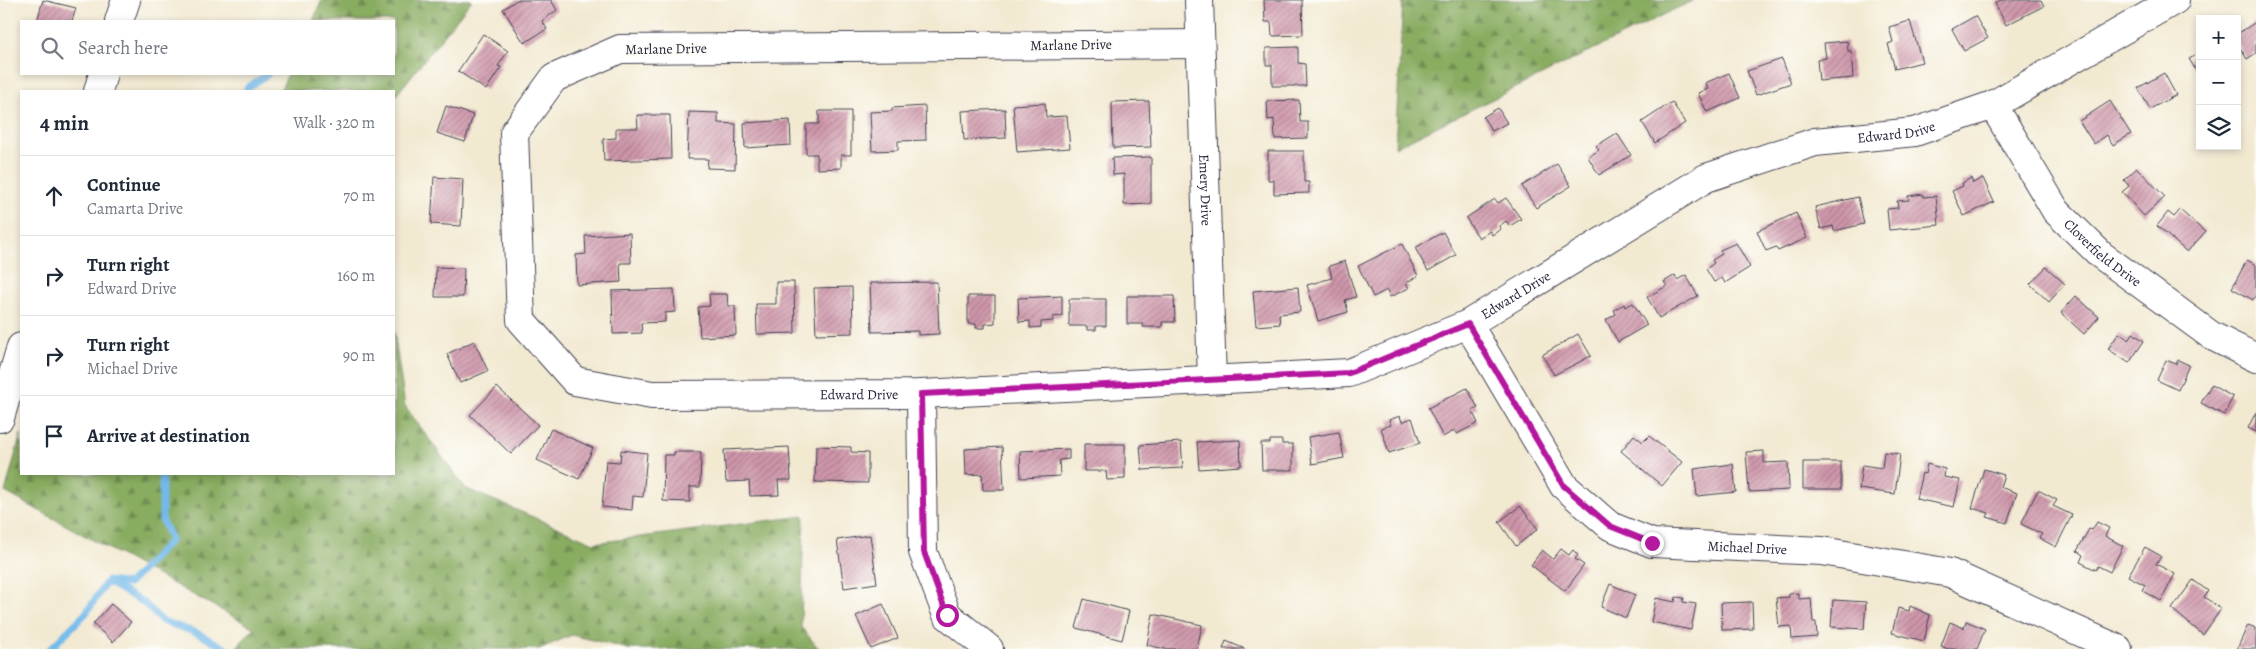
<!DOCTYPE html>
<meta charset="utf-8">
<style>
body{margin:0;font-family:Alegreya,serif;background:#f6f6f7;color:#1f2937}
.controls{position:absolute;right:15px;top:15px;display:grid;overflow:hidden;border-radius:0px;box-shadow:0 2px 8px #0003}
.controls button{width:45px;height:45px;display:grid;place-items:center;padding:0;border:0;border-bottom:1px solid #e0e1e3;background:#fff;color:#1f2937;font:25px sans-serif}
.stop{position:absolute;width:15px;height:15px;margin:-11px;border:4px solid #b5179e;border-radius:50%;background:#fff}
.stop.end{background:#b5179e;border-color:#fff;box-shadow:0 1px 5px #0008}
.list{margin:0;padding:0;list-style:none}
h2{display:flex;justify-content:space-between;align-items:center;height:65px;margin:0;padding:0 20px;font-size:21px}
h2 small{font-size:16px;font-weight:400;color:#747a83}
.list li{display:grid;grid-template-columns:32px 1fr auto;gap:15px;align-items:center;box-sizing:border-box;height:80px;padding:0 20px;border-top:1px solid #e0e1e3}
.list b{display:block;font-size:19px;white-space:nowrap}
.list p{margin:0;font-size:16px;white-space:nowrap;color:#747a83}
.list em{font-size:16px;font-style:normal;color:#747a83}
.icon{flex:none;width:28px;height:28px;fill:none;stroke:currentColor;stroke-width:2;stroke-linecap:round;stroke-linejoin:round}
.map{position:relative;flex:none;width:2256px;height:649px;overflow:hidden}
.search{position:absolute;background:#fff;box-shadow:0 2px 8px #0003;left:20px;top:20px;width:375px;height:55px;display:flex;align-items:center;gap:12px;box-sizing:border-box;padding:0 18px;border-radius:0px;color:#747a83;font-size:19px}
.panel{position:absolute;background:#fff;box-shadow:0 2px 8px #0003;left:20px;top:90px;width:375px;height:385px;border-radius:0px}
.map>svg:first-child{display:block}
.forest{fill:url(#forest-firs);stroke:#55674e}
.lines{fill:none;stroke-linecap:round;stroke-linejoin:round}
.stream{stroke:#73baea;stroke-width:7}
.building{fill:url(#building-hatch)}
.minor-casing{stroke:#414052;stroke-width:30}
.minor{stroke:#fff;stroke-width:28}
.route{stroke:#b5179e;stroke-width:6}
.labels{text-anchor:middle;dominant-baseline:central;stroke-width:4;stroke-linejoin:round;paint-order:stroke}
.street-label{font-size:14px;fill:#22223b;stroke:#fdfcf7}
</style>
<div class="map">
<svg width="2256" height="649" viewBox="0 0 2256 649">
<defs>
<pattern id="forest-firs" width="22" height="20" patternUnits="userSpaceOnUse" patternTransform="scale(1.25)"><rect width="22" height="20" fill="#88ac61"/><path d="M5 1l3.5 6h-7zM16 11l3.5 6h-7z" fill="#6f8c51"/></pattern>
<pattern id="building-hatch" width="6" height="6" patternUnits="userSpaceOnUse" patternTransform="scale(1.25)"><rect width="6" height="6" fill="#cf96aa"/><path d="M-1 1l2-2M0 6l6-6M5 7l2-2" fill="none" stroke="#a87a8c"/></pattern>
</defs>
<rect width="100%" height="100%" fill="#fdfcf7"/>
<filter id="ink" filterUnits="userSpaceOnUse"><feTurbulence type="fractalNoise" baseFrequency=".02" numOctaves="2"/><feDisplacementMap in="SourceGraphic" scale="10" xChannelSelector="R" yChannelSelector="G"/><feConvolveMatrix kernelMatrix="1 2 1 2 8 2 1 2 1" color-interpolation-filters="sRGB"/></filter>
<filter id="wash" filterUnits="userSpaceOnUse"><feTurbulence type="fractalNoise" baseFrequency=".0096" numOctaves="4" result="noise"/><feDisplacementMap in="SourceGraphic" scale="20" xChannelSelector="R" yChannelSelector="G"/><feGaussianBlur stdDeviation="1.12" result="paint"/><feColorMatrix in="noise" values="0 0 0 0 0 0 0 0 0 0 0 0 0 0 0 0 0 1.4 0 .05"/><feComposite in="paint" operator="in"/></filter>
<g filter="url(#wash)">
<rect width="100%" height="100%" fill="#f2e9d1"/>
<!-- forest -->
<path class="forest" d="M322,0H472L394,98V91H280L288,74H394V21H313Z
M1403,0H1694L1395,147Z
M394,332L405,406L465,488L594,543L804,516L801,627L819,649H629L572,635L539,649H235L254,628L5,492L21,434V474H394Z"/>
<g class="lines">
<!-- stream -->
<path class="stream" d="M246,91L247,88L268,74
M107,581L129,584L171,540L162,520V474
M109,583L144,603L162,621L197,633L227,649
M50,649L86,613L107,581"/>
</g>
<g id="blocks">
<!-- building -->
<path class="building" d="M43,0L76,8L72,21H37Z
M517,0H551L557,10L542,21L547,29L524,43L503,9Z
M1264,0H1302L1303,35L1272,36L1271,22H1265Z
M2001,0H2041L2044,6L2006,25L1995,3Z
M1975,16L1988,38L1964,51L1952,29Z
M1910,21L1922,62L1895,69L1888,44L1893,42L1889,27Z
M2256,22V53L2247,59L2237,43V34Z
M483,34L508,51L498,66L501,67L486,90L458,71Z
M1847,41L1848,51H1851L1853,78L1819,81L1817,59L1826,58L1824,43Z
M1298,47V63L1305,64L1306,86H1272V65H1266V48Z
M2200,53V77L2189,59Z
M1782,59L1791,83L1756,95L1747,71Z
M1729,73L1740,98L1707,112L1698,93L1708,89L1705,83Z
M2164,73L2176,95L2150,109L2138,88Z
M1299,100L1300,122H1308V138L1275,139L1274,119L1268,120L1267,101Z
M1149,101L1151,147L1113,148L1112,102Z
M2110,101L2131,134L2113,145L2107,135L2094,144L2079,121Z
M1672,102L1685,123L1655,143L1642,122Z
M1045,103L1046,117L1067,116L1070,148L1017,152L1013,105Z
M446,106L473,115L465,142L437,133Z
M925,106L926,140L898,141V150L872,151L870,112L892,111V108Z
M1498,108L1507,123L1492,131L1483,117Z
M1005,109L1006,138L964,140L962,111Z
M819,111H851V155H841V168L817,169V154H806V124H819Z
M689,112L718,113V123L736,124L735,169L707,168L708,159H687Z
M637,115H670L671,159L604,161L603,139L616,138V128H638Z
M790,120L791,145L745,148L744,123Z
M1617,133L1631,155L1599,175L1588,157L1599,150L1596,146Z
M1268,151H1304V182H1309V193L1274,194V180H1268Z
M1151,157V204L1124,205V174L1113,175L1112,158Z
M1557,164L1571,186L1536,208L1522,186Z
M2137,168L2165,197L2144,216L2122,192L2129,186L2124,180Z
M434,177L463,179L461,226L431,224Z
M1971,178L1973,183L1983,178L1994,202L1964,216L1952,191L1963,186L1962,183Z
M1923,194V197L1936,196L1939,225L1889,230L1887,209L1898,208L1897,201L1909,200L1908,196Z
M1858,197L1864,224L1834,231L1833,226L1821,229L1815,207Z
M1506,198L1521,219L1510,226L1506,221L1499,226L1501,229L1492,235L1490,231L1479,238L1466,218L1495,199L1498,203Z
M2180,210L2205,232L2187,252L2157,226L2168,212L2174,217Z
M1796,213L1807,238L1778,251L1776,247L1766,251L1757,231Z
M1443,232L1456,255L1428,271L1415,248Z
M630,233L631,263H620L621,282L577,285L576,255L586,254L585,236Z
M1736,243L1750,267L1725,283L1722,278L1714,282L1706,269L1714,263L1712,260L1722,254L1720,250Z
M1402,244L1418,276L1406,283L1409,288L1390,297L1387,290L1373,297L1358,266Z
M2247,260L2256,265V294L2253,300L2232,288Z
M1345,261L1356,297L1345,300L1348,312L1318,321L1307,285L1332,278L1329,266Z
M436,267L464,268L463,297H435Z
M2046,267L2065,284L2049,302L2030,284Z
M1675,275L1677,280L1686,275L1698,296L1659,318L1647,297L1667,286L1664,282Z
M776,282H794L795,333L757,334L756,304H776Z
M937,282L939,334L918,335V331L872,332L870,283Z
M852,287L853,333L816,334L814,288Z
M1298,287L1300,312L1279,314L1280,324L1256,326L1253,291Z
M674,289L675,312L665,313V322L641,323L642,333L613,334L612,291Z
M709,294H727L728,306H735L736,335L700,337L698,307L710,306Z
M968,296H995V323L985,324V328H976V324H968Z
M1062,296V316L1053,317V321L1041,322V327L1030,328V321L1019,322L1018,298Z
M1127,296H1174L1175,322H1162V327H1143V324H1127Z
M2076,296L2099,317L2084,334L2061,313Z
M1069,299H1106V326H1096V330H1087V326H1069Z
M1633,303L1647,325L1618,342L1606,320L1616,314L1614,310L1624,304L1625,307Z
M2119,333L2129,340L2133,333L2144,341L2129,363L2108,349Z
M1578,334L1591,356L1554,375L1542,355Z
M474,341L488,371L460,383L447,354Z
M2166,360L2176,364L2178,360L2189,365L2178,390L2157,380Z
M2211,385L2233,397L2224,415L2201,403Z
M497,387L538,425L511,454L470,415Z
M1467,388L1478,408L1472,411L1478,423L1457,434L1455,430L1443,437L1428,408Z
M2256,412V432L2248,428Z
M1400,416L1402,422L1412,418L1420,443L1389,453L1381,428L1391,425L1389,420Z
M551,429L593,448L579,479L537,460Z
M1339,432L1344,458L1312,464L1308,437Z
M1634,435L1643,442L1649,436L1682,462L1662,486L1621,451Z
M1240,440L1241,466L1199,469L1197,442Z
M1270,440H1282V444H1293V470H1262L1261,443H1270Z
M1181,442L1183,468L1142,470L1140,445Z
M1084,444H1125V479L1107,480L1106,471H1084Z
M816,446L851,447V452L868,453V483L815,482Z
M789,447L791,480H778L779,495L750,496L749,481L726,482L724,450Z
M1002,447L1004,490H983L982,474L966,475L965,449Z
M1069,449V459L1059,460L1060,476L1021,478L1020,451Z
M621,450L647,453L643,497L633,496L632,510L602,507L606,461L620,462Z
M1764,451V463L1788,462L1789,490L1749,492L1746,452Z
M674,452H701L700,487H690V502L663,501L664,455H674Z
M1884,452L1900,454L1895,494L1859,489L1862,465L1882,468Z
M1803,462H1841V489H1803Z
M1733,464L1736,492L1697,496L1694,469Z
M1927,464L1945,469L1944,477L1960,480L1954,507L1916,499L1922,473L1925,474Z
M1984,469L2004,475L2000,487L2017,493L2007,523L1987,517L1989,513L1972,508Z
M2038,490L2057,500L2053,506L2072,515L2056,547L2039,538L2042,534L2021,524Z
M1520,506L1538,529L1516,546L1499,522Z
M2097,522L2109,528L2105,536L2123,546L2110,572L2098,566L2096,570L2080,562L2083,555L2077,551L2089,529L2092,530Z
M870,535L877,583L844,588L837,540Z
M2145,547L2161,556L2156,564L2175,574L2161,601L2142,590L2145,585L2128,576Z
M1561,549L1569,555L1573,550L1578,555L1575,559L1584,565L1565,591L1531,565L1542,550L1553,559Z
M2193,580L2208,591L2204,597L2221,609L2203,635L2172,609Z
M1610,584L1635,595L1626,618L1601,607Z
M1798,593L1799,599L1811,598L1813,622H1816L1817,637L1792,639L1791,626L1779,627L1776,598L1789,597V594Z
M1676,597L1684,598L1683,602L1696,604L1691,630L1651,622L1656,598L1675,602Z
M1084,599L1129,611L1122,640L1076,628Z
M1833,600L1866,602L1864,629L1831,627Z
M1752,602L1753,629L1722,630L1721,603Z
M111,604L131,622L113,642L93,624Z
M883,604L898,638L871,649L856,616Z
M1910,606L1930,615L1924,641L1892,633L1898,608L1909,611Z
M1153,614L1202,625L1197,649H1165L1147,645Z
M1966,621L1985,629L1977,649H1948L1941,646L1950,622L1964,628Z
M2248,625L2256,628V649H2237Z
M1226,641L1245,649H1223Z"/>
</g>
</g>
<g filter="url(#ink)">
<use href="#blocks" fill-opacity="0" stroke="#414052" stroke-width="1"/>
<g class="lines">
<defs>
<g id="minor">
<path id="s1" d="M1199,0L1212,379"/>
<path d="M119,21L126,0"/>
<path id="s2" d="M1200,44L620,49L554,78L514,133L521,320L575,381L652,395L921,394L1349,373L1468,324L1706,178L1815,142L1915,132L1993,105L2175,0"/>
<path d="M98,91L103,74"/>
<path id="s3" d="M1993,105L2056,211L2101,255L2212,336L2256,358"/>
<path id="s4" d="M1468,324L1564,486L1610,526L1652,543L1822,551L1950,573L2118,649"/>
<path d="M921,394L923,552L947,615L989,649"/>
<path d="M0,418L21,347"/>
</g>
</defs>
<!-- minor casing -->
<use href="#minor" class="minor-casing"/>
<!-- minor -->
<use href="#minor" class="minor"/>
</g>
</g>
<g class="lines" filter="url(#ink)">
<!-- route -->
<path class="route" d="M947,615L924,552L921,394L1349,373L1468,324L1564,486L1610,526L1652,543"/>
</g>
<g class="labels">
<!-- street labels -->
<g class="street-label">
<text transform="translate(1071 45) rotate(-1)">Marlane Drive</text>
<text transform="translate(666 49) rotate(-1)">Marlane Drive</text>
<text stroke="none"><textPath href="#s2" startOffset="2369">Edward Drive</textPath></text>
<text stroke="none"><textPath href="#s1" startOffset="190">Emery Drive</textPath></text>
<text stroke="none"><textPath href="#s3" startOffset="186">Cloverfield Drive</textPath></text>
<text stroke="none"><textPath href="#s2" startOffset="1949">Edward Drive</textPath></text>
<text stroke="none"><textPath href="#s2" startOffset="1274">Edward Drive</textPath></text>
<text stroke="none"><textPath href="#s4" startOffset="390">Michael Drive</textPath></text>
</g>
</g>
</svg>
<div class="controls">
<button>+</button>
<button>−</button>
<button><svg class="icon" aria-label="layers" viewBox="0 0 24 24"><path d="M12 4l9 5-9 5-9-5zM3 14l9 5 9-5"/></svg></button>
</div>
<div class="stop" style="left:947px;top:615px"></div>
<div class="stop end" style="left:1652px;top:543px"></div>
<div class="search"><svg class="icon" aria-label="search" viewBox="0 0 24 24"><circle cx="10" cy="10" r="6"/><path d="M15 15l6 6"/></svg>Search here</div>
<section class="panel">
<h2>4 min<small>Walk · 320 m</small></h2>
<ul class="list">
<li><svg class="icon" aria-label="ahead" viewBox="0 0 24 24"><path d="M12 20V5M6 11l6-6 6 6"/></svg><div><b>Continue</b><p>Camarta Drive</p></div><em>70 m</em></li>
<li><svg class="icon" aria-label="right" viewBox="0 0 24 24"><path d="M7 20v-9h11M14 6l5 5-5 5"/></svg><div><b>Turn right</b><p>Edward Drive</p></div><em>160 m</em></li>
<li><svg class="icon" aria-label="right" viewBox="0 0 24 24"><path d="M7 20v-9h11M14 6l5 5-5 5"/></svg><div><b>Turn right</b><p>Michael Drive</p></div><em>90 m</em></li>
<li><svg class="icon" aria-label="arrive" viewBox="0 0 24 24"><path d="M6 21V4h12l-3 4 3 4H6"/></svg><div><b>Arrive at destination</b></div></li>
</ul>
</section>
</div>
